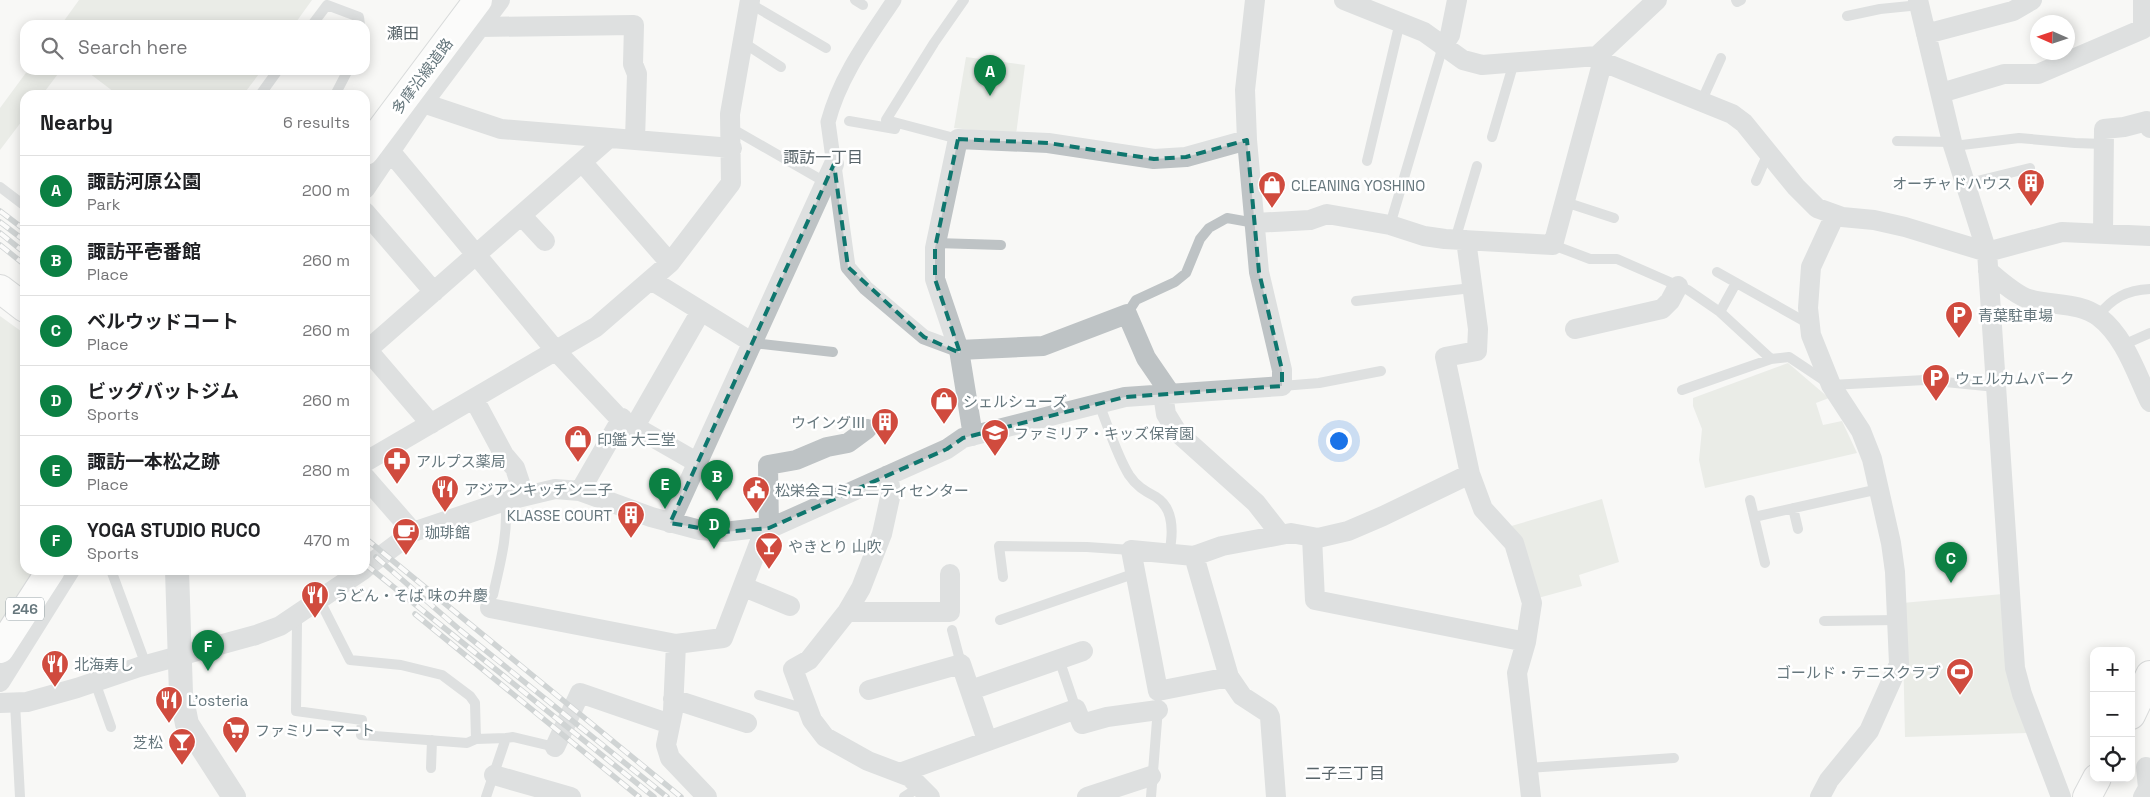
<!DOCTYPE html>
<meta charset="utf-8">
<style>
body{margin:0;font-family:"Space Grotesk","Noto Sans JP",sans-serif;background:#f2f2f2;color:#202124}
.controls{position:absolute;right:15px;bottom:15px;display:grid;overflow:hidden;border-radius:10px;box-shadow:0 2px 12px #0003}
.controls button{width:45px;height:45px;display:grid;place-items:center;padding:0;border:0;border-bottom:1px solid #e0e0e0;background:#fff;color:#202124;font:25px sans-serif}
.compass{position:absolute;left:2030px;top:15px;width:45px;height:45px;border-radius:50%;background:#fff;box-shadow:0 2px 12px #0003;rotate:273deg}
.you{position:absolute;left:1338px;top:440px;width:18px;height:18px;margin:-12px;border:4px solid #fff;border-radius:50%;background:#1a73e8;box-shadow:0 0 0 8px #1a73e833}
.badge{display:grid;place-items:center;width:32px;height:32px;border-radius:50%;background:#0b8043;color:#fff;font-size:16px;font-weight:700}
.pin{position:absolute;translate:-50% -41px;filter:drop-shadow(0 1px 2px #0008)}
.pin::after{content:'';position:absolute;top:26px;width:18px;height:15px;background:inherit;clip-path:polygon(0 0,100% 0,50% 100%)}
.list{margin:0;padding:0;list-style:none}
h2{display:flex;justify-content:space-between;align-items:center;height:65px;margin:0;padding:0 20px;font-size:21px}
h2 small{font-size:16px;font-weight:400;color:#757577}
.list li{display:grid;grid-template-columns:32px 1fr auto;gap:15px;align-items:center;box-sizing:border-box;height:70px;padding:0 20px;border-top:1px solid #e0e0e0}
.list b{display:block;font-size:19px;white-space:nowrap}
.list p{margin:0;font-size:16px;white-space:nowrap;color:#757577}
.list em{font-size:16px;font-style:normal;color:#757577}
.icon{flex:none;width:28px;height:28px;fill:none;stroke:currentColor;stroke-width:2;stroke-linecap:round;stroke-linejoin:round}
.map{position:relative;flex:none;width:2150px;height:797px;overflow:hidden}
.search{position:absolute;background:#fff;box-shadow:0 2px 12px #0003;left:20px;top:20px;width:350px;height:55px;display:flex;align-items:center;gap:12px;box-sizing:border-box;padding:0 18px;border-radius:15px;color:#757577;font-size:19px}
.panel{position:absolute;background:#fff;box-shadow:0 2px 12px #0003;left:20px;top:90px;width:350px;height:485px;border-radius:15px}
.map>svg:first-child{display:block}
.green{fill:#d9ddd6}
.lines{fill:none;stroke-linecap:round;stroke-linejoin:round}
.primary-casing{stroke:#b2b7b9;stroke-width:30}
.trunk-casing{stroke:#b2b6b8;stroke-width:30}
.service{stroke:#bec3c5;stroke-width:10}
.pedestrian{stroke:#bec3c5;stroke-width:15}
.minor{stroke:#bec3c5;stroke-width:20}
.tertiary{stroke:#bec3c5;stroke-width:24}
.primary{stroke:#fff;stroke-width:28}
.trunk{stroke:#fff;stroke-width:28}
.rail-casing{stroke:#a0a8ab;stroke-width:5.5}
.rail{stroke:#fff;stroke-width:4;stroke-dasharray:11;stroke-linecap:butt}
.marked{fill:none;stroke:#0f766e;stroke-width:4;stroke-dasharray:10 6;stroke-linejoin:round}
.labels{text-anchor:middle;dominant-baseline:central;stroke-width:5;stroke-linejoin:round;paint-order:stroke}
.shield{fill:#fff;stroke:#94a0a4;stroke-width:1}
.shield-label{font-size:14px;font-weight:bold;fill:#66777d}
.street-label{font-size:15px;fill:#66777d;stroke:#fff}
.poi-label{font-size:15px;fill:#66777d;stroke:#fff;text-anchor:start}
.neighbourhood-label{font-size:16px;fill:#586469;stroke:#fff}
</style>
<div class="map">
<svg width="2150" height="797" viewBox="0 0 2150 797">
<rect width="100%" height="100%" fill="#f8f8f6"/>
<!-- green -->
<path class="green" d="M79,0H312L294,25H61Z
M966,57L1025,65L1016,135L954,128Z
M28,70H61L42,95H25V117L0,150V108Z
M85,70H262L243,95H118Z
M0,316L25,334V570H37L0,627Z
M1788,363L1829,398L1816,403L1823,425L1842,421L1857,453L1705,488L1699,460L1702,429L1693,406V398Z
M1602,499L1619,562L1579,575L1582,586L1538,598L1508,527Z
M2003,594L2027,733L1905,737L1902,603Z"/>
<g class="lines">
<defs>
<path id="primary" d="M365,151L478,0"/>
<path id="trunk" d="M0,289L25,308
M0,649L51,570
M2131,715L2150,675
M2087,797L2097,778"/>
</defs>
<!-- primary casing -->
<use href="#primary" class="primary-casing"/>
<!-- trunk casing -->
<use href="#trunk" class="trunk-casing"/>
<!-- service -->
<path class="service" d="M855,0L863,5
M1736,0L1737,2L1741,0
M749,3L826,48
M1847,16L1880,9L1920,5
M312,25L327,5L359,17L360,25
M744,43L781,67
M260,95L278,70
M335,95L348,70
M1702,100L1721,58
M849,121L895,129L897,123
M731,128L825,182
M1492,137L1514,62
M958,139L886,120L934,43L964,0
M1897,141L1952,142
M1954,146L2019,138L2075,143L2104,144
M1367,161L1400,22
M1756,181L1768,153
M1965,184L2030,168
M0,187L25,206
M1565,202L1614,218
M1390,225L1443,46
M1455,240L1477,166
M936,243L1001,245
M1553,245L1590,259H1617L1688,290L1720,312L1771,359
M1717,272L1809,324
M1356,301L1472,288
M1720,312L1736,283
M1127,314L1136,300L1175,282L1186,273L1200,239L1209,228L1227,218L1255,223
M2098,316C2112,298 2127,290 2150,289
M753,343L833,352
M2123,345L2150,333
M1282,386L1319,383L1381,371
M1682,390L1771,359L1789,357L1831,385L1925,380L1996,387
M1099,404C1108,426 1117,456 1129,475C1137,487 1145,491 1156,497C1175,509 1173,535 1169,554
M1750,500L1765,563
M1793,508L1798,529
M1754,517L1879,489
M111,570L146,665
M1003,577L999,546L1087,547L1131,550
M493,595C500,564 509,532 505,501
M320,601L350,660L401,665L442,675L470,696L475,703L476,739L506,738L486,797
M295,616L297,623L296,711L362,720L361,735L467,743L476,739
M1000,620L1136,573
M1824,621L1897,620
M952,630L961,664
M1059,659L1076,709
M95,682L111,727
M759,695L809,710
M15,703L20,797
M506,738L513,737L555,747
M431,768L432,740
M1528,768L1674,758
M904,797L921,786
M1151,797L1158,708"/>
<!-- pedestrian -->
<path class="pedestrian" d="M894,0C868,39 840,76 828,122L848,267L866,288L924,337L959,350"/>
<!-- minor -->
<path class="minor" d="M1344,0L1424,32L1463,60L1482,65L1597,56L1657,0
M1918,0L1952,142L1987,252L2015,668L2022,694L2061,797
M480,27L634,25L633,64L637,74L635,140
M1926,34L2013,11L2032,0
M1443,46L1450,35L1457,0
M1597,56L1608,64L1732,114L1744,123L1796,187L1817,208L1842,217L1874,220L1905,227L1987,252L2062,232L2150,236
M1941,93L2004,74H2038L2143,29V0
M423,103L501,129L732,148
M390,151L556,351L618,417L698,463
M582,162L670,263
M365,189L423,103L500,0
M365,212L434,292
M521,215L545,241
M1255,223L1310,220L1327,214L1390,225L1424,236L1445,239L1553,245L1603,60
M2103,234L2104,129L2124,127L2147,121L2150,128
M1466,240L1478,329L1477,351L1445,357L1470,474L1483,509L1514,543L1532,603L1526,642L1517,673L1531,797
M1988,271C2000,280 2015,295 2029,299C2052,306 2080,302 2099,317C2125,337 2136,373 2150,402
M651,280L753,343
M1575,329L1662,309L1670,301L1678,286
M365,347L431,424
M959,350L1043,346L1127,314L1146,358L1170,393
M365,352L609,138
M1163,394L1166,414L1177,432L1256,503L1281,535
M474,399L504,455L515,468L524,495
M635,426L701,311
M973,436L959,350L935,279V248L958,139L1048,143L1154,159L1186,157L1247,140
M365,462L596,327L670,263L731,183L730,114L750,0
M888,475L891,493L882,534L861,588L847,612L809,660L793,669L812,720L825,737L868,761L910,777L930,797
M365,477L413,532
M580,491L622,418
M670,523L834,164
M769,528L768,465L796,460L827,447L848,443L867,429
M1312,537L1315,600L1526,642
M1194,556L1229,677L1242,696L1268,713L1270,717L1276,797
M365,568L413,532L505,501L555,489L580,491L651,517L700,530L724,532L775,526L947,449L963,438L1125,397L1282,386V370L1259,272L1247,140L1245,90L1255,0
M744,587L790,606
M490,608L676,644L723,638L765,528
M847,612H950V574
M676,644L673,711L666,745L670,758L707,797
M1229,677L1158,691L1131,550L1194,556L1222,546L1291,533L1318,538L1348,531L1383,516L1470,474
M0,682L70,570
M869,690L961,664L987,740
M971,690L1083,651
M673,699L747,723
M0,703L27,702L77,688L139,667L256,635L280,626L363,570
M555,747L580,693L670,724
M900,773L1076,709L1082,724L1107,717L1158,710
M494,775L571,797
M1087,797L1151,776
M1820,797L1829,780L1869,731L1899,664L1895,572L1891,543L1872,459L1861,431L1831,385L1811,335L1808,308L1811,267L1835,215
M2143,797L2148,788L2146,767"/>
<!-- tertiary -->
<path class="tertiary" d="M177,570L181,694L187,724L234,797"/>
<!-- primary -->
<use href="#primary" class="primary"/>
<!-- trunk -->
<use href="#trunk" class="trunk"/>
<defs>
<path id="rail" d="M0,211L25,230
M0,222L25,241
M0,233L25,253
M0,245L25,265
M365,538L681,797
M376,557L460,630L667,797
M365,564L654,797
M415,614L639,797"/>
</defs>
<!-- rail casing -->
<use href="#rail" class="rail-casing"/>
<!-- rail -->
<use href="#rail" class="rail"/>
</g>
<!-- marked area -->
<path d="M0 0H2150V797H0ZM958,139L1048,143L1154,159L1186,157L1247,140L1259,272L1282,370V386L1125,397L963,438L947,449L769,528L724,532L670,523L834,164L848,267L924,337L960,353L935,279V248Z" fill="#f8f8f6" fill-opacity=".55" fill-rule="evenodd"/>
<path class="marked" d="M958,139L1048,143L1154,159L1186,157L1247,140L1259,272L1282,370V386L1125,397L963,438L947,449L769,528L724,532L670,523L834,164L848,267L924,337L960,353L935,279V248Z"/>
<!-- icons -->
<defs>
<symbol id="building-pin" viewBox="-11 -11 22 30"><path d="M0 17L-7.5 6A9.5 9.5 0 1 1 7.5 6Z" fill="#d04b3e" stroke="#fff"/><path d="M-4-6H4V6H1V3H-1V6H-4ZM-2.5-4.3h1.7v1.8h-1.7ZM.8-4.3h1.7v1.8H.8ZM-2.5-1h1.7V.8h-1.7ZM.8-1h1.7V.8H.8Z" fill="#fff"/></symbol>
<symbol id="shop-pin" viewBox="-11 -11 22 30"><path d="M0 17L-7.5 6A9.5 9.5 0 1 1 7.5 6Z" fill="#d04b3e" stroke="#fff"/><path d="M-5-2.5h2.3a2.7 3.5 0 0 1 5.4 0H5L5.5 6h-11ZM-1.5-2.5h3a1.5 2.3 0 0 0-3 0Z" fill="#fff"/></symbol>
<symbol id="parking-pin" viewBox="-11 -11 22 30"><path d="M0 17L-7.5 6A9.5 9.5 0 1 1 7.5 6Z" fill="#d04b3e" stroke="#fff"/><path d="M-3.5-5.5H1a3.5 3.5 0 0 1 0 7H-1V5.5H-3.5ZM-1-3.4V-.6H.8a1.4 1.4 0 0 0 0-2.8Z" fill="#fff"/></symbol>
<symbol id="school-pin" viewBox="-11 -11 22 30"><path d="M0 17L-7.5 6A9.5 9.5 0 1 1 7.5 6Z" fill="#d04b3e" stroke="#fff"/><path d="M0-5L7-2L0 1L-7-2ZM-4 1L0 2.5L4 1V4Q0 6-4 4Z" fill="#fff"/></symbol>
<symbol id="pharmacy-pin" viewBox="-11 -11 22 30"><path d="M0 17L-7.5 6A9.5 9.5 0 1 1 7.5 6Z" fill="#d04b3e" stroke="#fff"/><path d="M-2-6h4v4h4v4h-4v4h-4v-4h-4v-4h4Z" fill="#fff"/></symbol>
<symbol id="restaurant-pin" viewBox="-11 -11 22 30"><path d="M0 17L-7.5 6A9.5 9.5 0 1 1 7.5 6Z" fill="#d04b3e" stroke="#fff"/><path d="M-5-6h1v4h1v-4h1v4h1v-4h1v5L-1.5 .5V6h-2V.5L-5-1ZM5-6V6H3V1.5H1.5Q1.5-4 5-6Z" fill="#fff"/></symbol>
<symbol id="civic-pin" viewBox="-11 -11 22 30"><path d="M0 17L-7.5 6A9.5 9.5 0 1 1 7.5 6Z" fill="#d04b3e" stroke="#fff"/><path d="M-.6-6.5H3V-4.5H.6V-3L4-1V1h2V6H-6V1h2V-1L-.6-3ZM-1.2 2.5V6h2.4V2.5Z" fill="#fff"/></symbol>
<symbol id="cafe-pin" viewBox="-11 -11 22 30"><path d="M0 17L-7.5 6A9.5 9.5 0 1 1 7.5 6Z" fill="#d04b3e" stroke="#fff"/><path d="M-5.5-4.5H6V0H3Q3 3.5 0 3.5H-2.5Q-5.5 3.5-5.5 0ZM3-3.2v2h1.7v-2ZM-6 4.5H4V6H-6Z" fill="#fff"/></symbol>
<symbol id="bar-pin" viewBox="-11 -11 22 30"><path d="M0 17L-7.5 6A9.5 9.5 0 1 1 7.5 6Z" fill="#d04b3e" stroke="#fff"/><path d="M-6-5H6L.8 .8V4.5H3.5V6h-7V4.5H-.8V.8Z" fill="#fff"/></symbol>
<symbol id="stadium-pin" viewBox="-11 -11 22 30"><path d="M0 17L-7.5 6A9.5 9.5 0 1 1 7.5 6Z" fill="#d04b3e" stroke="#fff"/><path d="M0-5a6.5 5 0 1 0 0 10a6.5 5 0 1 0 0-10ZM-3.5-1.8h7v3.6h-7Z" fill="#fff"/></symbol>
<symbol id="supermarket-pin" viewBox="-11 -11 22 30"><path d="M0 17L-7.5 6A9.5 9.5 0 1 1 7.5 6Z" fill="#d04b3e" stroke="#fff"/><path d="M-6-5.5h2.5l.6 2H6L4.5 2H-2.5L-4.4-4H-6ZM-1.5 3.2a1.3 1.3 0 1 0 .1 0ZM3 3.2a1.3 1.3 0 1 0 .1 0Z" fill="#fff"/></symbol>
</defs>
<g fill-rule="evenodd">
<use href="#building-pin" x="2015" y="167" width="32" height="43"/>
<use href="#shop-pin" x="1256" y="169" width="32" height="43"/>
<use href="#parking-pin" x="1943" y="299" width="32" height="43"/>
<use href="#parking-pin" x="1920" y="362" width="32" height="43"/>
<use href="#shop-pin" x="928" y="385" width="32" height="43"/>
<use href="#building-pin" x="869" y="406" width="32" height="43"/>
<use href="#school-pin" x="979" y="417" width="32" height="43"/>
<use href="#shop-pin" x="562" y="423" width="32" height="43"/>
<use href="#pharmacy-pin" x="381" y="445" width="32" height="43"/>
<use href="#restaurant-pin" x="429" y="473" width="32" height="43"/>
<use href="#civic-pin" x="740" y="474" width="32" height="43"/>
<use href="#building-pin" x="615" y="499" width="32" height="43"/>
<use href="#cafe-pin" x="390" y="516" width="32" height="43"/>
<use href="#bar-pin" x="753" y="530" width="32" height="43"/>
<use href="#restaurant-pin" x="299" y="579" width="32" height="43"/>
<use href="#restaurant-pin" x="39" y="648" width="32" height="43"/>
<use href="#stadium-pin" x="1944" y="656" width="32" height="43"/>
<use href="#restaurant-pin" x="153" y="684" width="32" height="43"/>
<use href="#supermarket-pin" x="220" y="714" width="32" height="43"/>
<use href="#bar-pin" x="166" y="726" width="32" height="43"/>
</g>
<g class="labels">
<!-- shield labels -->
<rect class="shield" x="6" y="597.5" width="38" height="23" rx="4"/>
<g class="shield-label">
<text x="25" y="609">246</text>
</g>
<!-- street labels -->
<g class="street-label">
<text transform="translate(422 76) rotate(-53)">多摩沿線道路</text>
</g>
<!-- poi labels -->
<g class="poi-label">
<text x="2012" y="183" text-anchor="end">オーチャドハウス</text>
<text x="1291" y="185">CLEANING YOSHINO</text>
<text x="1978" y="315">青葉駐車場</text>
<text x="1955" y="378">ウェルカムパーク</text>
<text x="963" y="401">シェルシューズ</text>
<text x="866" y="422" text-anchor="end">ウイングⅢ</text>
<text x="1014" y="433">ファミリア・キッズ保育園</text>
<text x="597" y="439">印鑑 大三堂</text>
<text x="416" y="461">アルプス薬局</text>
<text x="464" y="489">アジアンキッチン二子</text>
<text x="775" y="490">松栄会コミュニティセンター</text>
<text x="612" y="515" text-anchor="end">KLASSE COURT</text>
<text x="425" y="532">珈琲館</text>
<text x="788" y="546">やきとり 山吹</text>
<text x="334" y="595">うどん・そば 味の弁慶</text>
<text x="74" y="664">北海寿し</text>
<text x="1941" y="672" text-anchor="end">ゴールド・テニスクラブ</text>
<text x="188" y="700">L'osteria</text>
<text x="255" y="730">ファミリーマート</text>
<text x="163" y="742" text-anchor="end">芝松</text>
</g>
<!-- neighbourhood labels -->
<g class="neighbourhood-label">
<text x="403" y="33">瀬田</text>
<text x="823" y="157">諏訪一丁目</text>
<text x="1345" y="773">二子三丁目</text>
</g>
</g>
</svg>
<div class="controls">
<button>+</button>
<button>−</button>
<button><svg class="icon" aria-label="locate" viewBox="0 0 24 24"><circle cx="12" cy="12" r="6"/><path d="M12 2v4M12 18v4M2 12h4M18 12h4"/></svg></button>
</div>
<svg class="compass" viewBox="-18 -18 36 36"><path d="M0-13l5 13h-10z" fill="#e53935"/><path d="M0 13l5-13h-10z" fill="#757577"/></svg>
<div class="you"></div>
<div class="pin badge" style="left:990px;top:96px">A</div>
<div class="pin badge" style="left:717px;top:501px">B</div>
<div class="pin badge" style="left:1951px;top:583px">C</div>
<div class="pin badge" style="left:714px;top:549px">D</div>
<div class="pin badge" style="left:665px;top:509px">E</div>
<div class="pin badge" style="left:208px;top:671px">F</div>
<div class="search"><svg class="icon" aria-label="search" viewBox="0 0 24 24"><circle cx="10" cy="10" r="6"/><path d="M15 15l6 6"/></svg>Search here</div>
<section class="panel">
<h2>Nearby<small>6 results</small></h2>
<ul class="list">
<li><span class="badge">A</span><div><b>諏訪河原公園</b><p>Park</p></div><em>200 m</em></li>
<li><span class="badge">B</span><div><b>諏訪平壱番館</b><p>Place</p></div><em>260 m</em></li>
<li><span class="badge">C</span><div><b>ベルウッドコート</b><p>Place</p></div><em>260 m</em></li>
<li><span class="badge">D</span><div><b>ビッグバットジム</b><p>Sports</p></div><em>260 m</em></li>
<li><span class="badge">E</span><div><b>諏訪一本松之跡</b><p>Place</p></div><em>280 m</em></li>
<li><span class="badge">F</span><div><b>YOGA STUDIO RUCO</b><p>Sports</p></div><em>470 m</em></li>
</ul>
</section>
</div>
